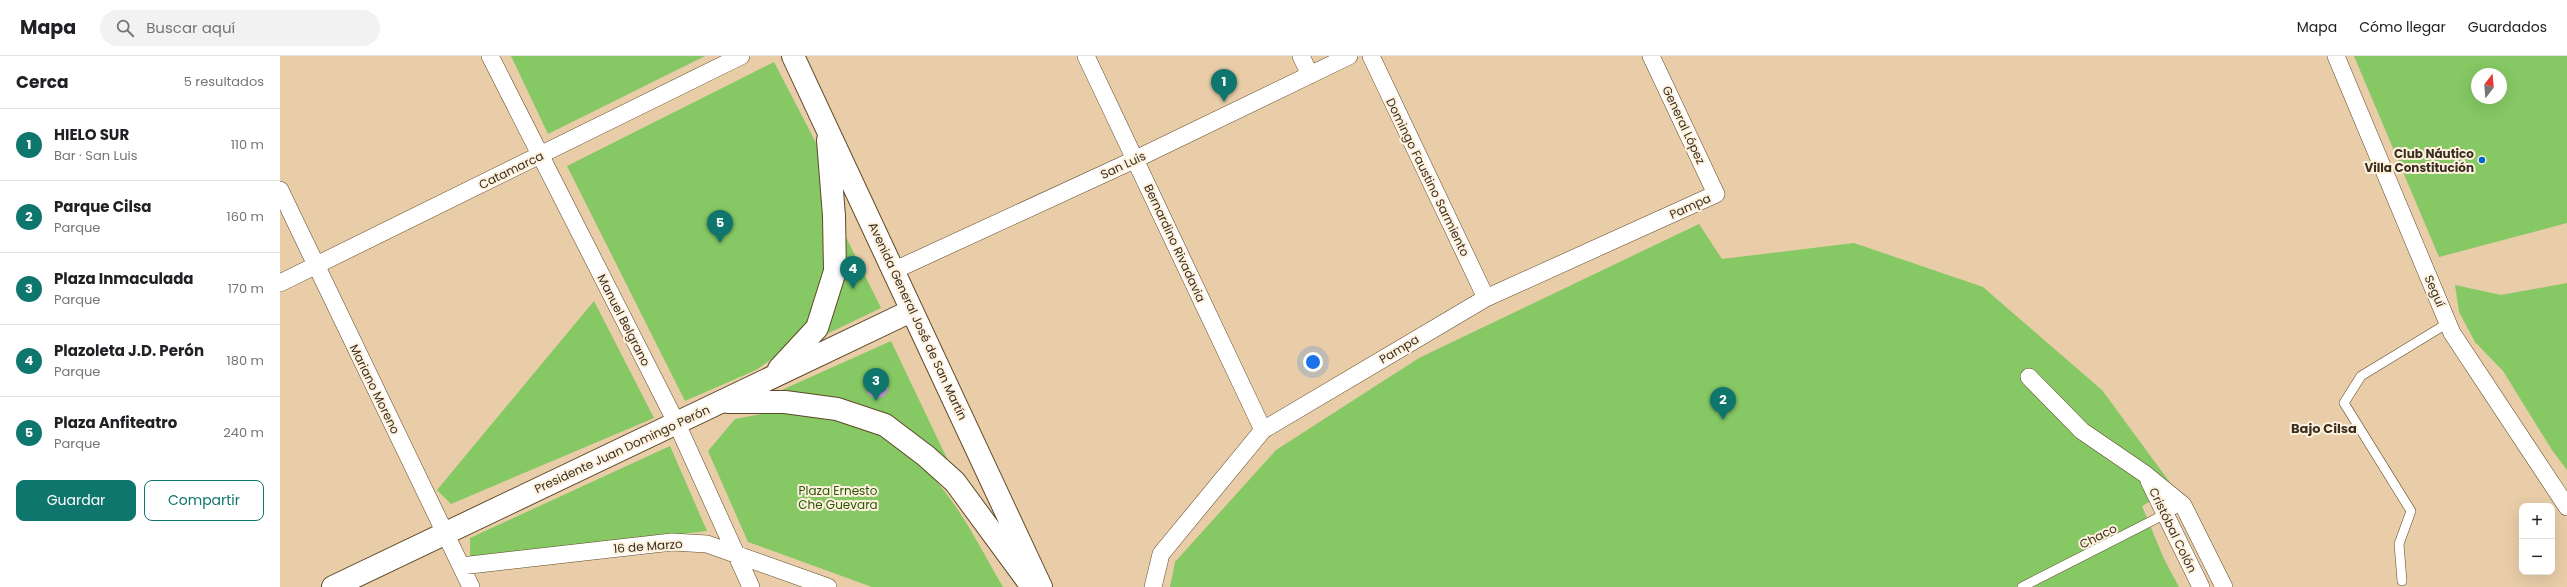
<!DOCTYPE html>
<html lang="es">
<meta charset="utf-8">
<style>
body{margin:0;font-family:Poppins,sans-serif;background:#f2f2f2;color:#202124}
.controls{position:absolute;right:12px;bottom:12px;display:grid;overflow:hidden;border-radius:8px;box-shadow:0 4px 16px #0002}
.controls button{width:36px;height:36px;display:grid;place-items:center;padding:0;border:0;border-bottom:1px solid #e0e0e0;background:#fff;color:#202124;font:20px sans-serif}
.compass{position:absolute;left:2191px;top:12px;width:36px;height:36px;border-radius:50%;background:#fff;box-shadow:0 4px 16px #0002;rotate:16deg}
.you{position:absolute;left:1033px;top:306px;width:14px;height:14px;margin:-10px;border:3px solid #fff;border-radius:50%;background:#1a73e8;box-shadow:0 0 0 6px #1a73e833}
.badge{display:grid;place-items:center;width:26px;height:26px;border-radius:50%;background:#0f766e;color:#fff;font-size:13px;font-weight:700}
.pin{position:absolute;translate:-50% -33px;filter:drop-shadow(0 1px 2px #0008)}
.pin::after{content:'';position:absolute;top:21px;width:14px;height:12px;background:inherit;clip-path:polygon(0 0,100% 0,50% 100%)}
.list{margin:0;padding:0;list-style:none}
h2{display:flex;justify-content:space-between;align-items:center;height:52px;margin:0;padding:0 16px;font-size:17px}
h2 small{font-size:13px;font-weight:400;color:#757577}
.list li{display:grid;grid-template-columns:26px 1fr auto;gap:12px;align-items:center;box-sizing:border-box;height:72px;padding:0 16px;border-top:1px solid #e0e0e0}
.list b{display:block;font-size:15px;white-space:nowrap}
.list p{margin:0;font-size:13px;white-space:nowrap;color:#757577}
.list em{font-size:13px;font-style:normal;color:#757577}
.actions{display:flex;gap:8px;padding:12px 16px}
.actions a{flex:1;padding:9px 0;border:1px solid #0f766e;border-radius:8px;text-align:center;font-size:14px;color:#0f766e}
.actions .main{background:#0f766e;color:#fff}
.icon{flex:none;width:22px;height:22px;fill:none;stroke:currentColor;stroke-width:2;stroke-linecap:round;stroke-linejoin:round}
.map{position:relative;flex:none;width:2287px;height:531px;overflow:hidden}
header{display:flex;align-items:center;gap:24px;box-sizing:border-box;height:56px;padding:0 20px;background:#fff;border-bottom:1px solid #e0e0e0}
header strong{font-size:19px}
nav{display:flex;gap:22px;margin-inline-start:auto;font-size:14px}
.search{width:280px;height:36px;background:#f2f2f2;display:flex;align-items:center;gap:10px;box-sizing:border-box;padding:0 14px;border-radius:22px;color:#757577;font-size:15px}
main{display:flex}
aside{flex:1;background:#fff}
.map>svg:first-child{display:block}
.green{fill:#86c864;fill-rule:evenodd}
.water{fill:#db9ef3}
.lines{fill:none;stroke-linecap:round;stroke-linejoin:round}
.lane-casing{stroke:#5f4826;stroke-width:10}
.street-casing{stroke:#5f4826;stroke-width:18}
.primary-casing{stroke:#5f4826;stroke-width:24}
.lane{stroke:#fff;stroke-width:9}
.street{stroke:#fff;stroke-width:17}
.primary{stroke:#fff;stroke-width:22}
.poi-dot{fill:#0065cd;stroke:#fef1de;stroke-width:1.5}
.labels{text-anchor:middle;dominant-baseline:central;stroke-width:4;stroke-linejoin:round;paint-order:stroke}
.street-label{font-size:12px;fill:#3a2f20;stroke:#fef1de}
.poi-label{font-size:12px;font-weight:bold;fill:#3a2f20;stroke:#fef1de;text-anchor:end}
.park-label{font-size:12px;fill:#295806;stroke:#fef1de}
.neighbourhood-label{font-size:13px;font-weight:bold;fill:#3a2f20;stroke:#fef1de}
</style>
<header>
<strong>Mapa</strong>
<div class="search"><svg class="icon" aria-label="search" viewBox="0 0 24 24"><circle cx="10" cy="10" r="6"/><path d="M15 15l6 6"/></svg>Buscar aquí</div>
<nav><a>Mapa</a><a>Cómo llegar</a><a>Guardados</a></nav>
</header>
<main>
<aside>
<h2>Cerca<small>5 resultados</small></h2>
<ul class="list">
<li><span class="badge">1</span><div><b>HIELO SUR</b><p>Bar · San Luis</p></div><em>110 m</em></li>
<li><span class="badge">2</span><div><b>Parque Cilsa</b><p>Parque</p></div><em>160 m</em></li>
<li><span class="badge">3</span><div><b>Plaza Inmaculada</b><p>Parque</p></div><em>170 m</em></li>
<li><span class="badge">4</span><div><b>Plazoleta J.D. Perón</b><p>Parque</p></div><em>180 m</em></li>
<li><span class="badge">5</span><div><b>Plaza Anfiteatro</b><p>Parque</p></div><em>240 m</em></li>
</ul>
<div class="actions"><a class="main">Guardar</a><a>Compartir</a></div>
</aside>
<div class="map">
<svg width="2287" height="531" viewBox="0 0 2287 531">
<rect width="100%" height="100%" fill="#e8cda8"/>
<!-- green -->
<path class="green" d="M231,0H425L268,78Z
M2074,0H2287V167L2159,201ZM2197,18H2221V42H2197Z
M494,6L548,110L554,160L537,272L476,314L405,345L287,110Z
M1419,168L1442,203L1574,187L1703,231L1822,334L1894,432L1862,450L1884,503L1899,531H890L895,506L996,394L1139,302Z
M564,177L601,252L532,285Z
M2287,227V414L2272,394L2223,315L2195,286L2179,256L2175,229L2221,239Z
M314,245L374,362L171,448L157,434Z
M611,285L672,413L643,386L495,337Z
M514,357C538,361 565,363 588,373C658,403 687,469 723,531H592L468,486L428,395L455,363L482,358Z
M390,390L427,475L190,502V482Z"/>
<!-- water -->
<path class="water" d="M586 331a11 11 0 1 1 22 0a11 11 0 1 1-22 0Z"/>
<g class="lines">
<defs>
<path id="lane" d="M2122,525L2119,488L2131,455L2064,347L2081,320L2168,267
M1742,531L1903,449"/>
<path id="street" d="M210,0L397,368L471,531
M806,0L983,374
M1021,0L1030,19
M1091,0L1206,242
M2056,0L2172,277L2287,451
M0,134L191,531
M615,214L856,103L1069,0
M0,227L461,0
M1749,321L1802,375L1865,418L1903,449L1944,531
M1869,425L1921,531
M181,510L392,486L427,488L548,531
M873,531L881,498L983,374L1206,242L1436,138L1371,0"/>
<path id="primary" d="M513,0L761,531
M499,313L537,272L555,215L554,160L548,84
M448,346H505L557,353L605,369L646,400L675,426L747,524
M53,531L631,255"/>
</defs>
<!-- lane casing -->
<use href="#lane" class="lane-casing"/>
<!-- street casing -->
<use href="#street" class="street-casing"/>
<!-- primary casing -->
<use href="#primary" class="primary-casing"/>
<!-- lane -->
<use href="#lane" class="lane"/>
<!-- street -->
<use href="#street" class="street"/>
<!-- primary -->
<use href="#primary" class="primary"/>
</g>
<!-- markers -->
<circle class="poi-dot" cx="2202" cy="104" r="4"/>
<g class="labels">
<!-- street labels -->
<g class="street-label">
<text transform="translate(1404 69) rotate(65)">General López</text>
<text transform="translate(843 109) rotate(-25)">San Luis</text>
<text transform="translate(231 114) rotate(-26)">Catamarca</text>
<text transform="translate(1148 121) rotate(64)">Domingo Faustino Sarmiento</text>
<text transform="translate(1410 150) rotate(-24)">Pampa</text>
<text transform="translate(895 187) rotate(65)">Bernardino Rivadavia</text>
<text transform="translate(2155 235) rotate(67)">Seguí</text>
<text transform="translate(344 264) rotate(63)">Manuel Belgrano</text>
<text transform="translate(638 265) rotate(65)">Avenida General José de San Martín</text>
<text transform="translate(1119 293) rotate(-31)">Pampa</text>
<text transform="translate(95 333) rotate(64)">Mariano Moreno</text>
<text transform="translate(342 393) rotate(-25)">Presidente Juan Domingo Perón</text>
<text transform="translate(1893 474) rotate(64)">Cristóbal Colón</text>
<text transform="translate(1818 480) rotate(-27)">Chaco</text>
<text transform="translate(368 490) rotate(-4)">16 de Marzo</text>
</g>
<!-- poi labels -->
<g class="poi-label">
<text x="2194" y="97">Club Náutico<tspan x="2194" dy="14">Villa Constitución</tspan></text>
</g>
<!-- park labels -->
<g class="park-label">
<text x="558" y="434">Plaza Ernesto<tspan x="558" dy="14">Che Guevara</tspan></text>
</g>
<!-- neighbourhood labels -->
<g class="neighbourhood-label">
<text x="2044" y="372">Bajo Cilsa</text>
</g>
</g>
</svg>
<div class="controls">
<button>+</button>
<button>−</button>
</div>
<svg class="compass" viewBox="-18 -18 36 36"><path d="M0-13l5 13h-10z" fill="#e53935"/><path d="M0 13l5-13h-10z" fill="#757577"/></svg>
<div class="you"></div>
<div class="pin badge" style="left:944px;top:46px">1</div>
<div class="pin badge" style="left:1443px;top:364px">2</div>
<div class="pin badge" style="left:596px;top:345px">3</div>
<div class="pin badge" style="left:573px;top:233px">4</div>
<div class="pin badge" style="left:440px;top:187px">5</div>
</div>
</main>
